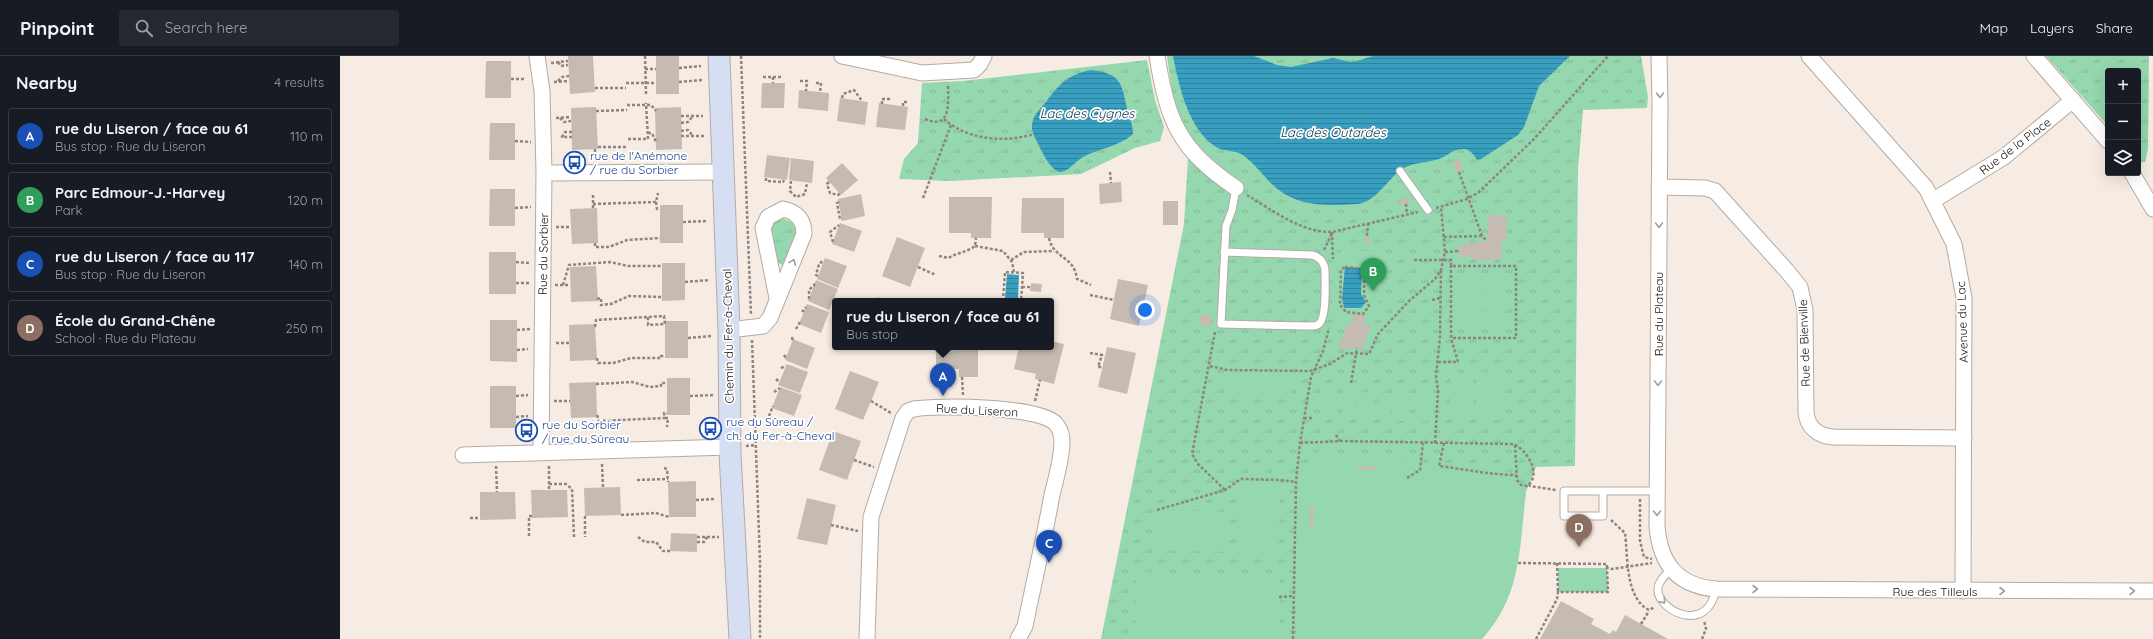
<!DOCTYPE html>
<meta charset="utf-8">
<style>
body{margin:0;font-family:Quicksand,sans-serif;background:#242831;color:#f1f3f6}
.controls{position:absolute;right:12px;top:12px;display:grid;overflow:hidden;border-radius:4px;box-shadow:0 4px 16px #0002}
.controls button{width:36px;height:36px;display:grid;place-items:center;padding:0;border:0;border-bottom:1px solid #363941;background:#171b24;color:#f1f3f6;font:20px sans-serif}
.you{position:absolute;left:805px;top:254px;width:14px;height:14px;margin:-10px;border:3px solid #fff;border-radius:50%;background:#1a73e8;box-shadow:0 0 0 6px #1a73e833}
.badge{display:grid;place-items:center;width:26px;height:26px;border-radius:50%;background:#ea580c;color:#fff;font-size:13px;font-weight:700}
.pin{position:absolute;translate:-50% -33px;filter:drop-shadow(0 1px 2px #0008)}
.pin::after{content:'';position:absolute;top:21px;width:14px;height:12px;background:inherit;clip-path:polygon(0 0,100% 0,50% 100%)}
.popup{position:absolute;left:492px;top:242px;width:222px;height:52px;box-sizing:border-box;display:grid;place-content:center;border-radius:4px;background:#171b24;filter:drop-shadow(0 1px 3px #0005);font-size:13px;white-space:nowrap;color:#9ea1a6}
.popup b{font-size:15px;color:#f1f3f6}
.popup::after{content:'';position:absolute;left:50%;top:100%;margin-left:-8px;border:8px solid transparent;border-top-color:#171b24}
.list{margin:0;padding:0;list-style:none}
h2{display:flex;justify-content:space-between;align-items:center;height:52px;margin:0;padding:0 16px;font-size:17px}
h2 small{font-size:13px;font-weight:400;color:#9ea1a6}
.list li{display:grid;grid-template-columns:26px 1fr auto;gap:12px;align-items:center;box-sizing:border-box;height:56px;margin:0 8px 8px;padding:0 8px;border:1px solid #363941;border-radius:4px}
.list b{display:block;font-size:15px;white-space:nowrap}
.list p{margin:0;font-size:13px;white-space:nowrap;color:#9ea1a6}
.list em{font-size:13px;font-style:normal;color:#9ea1a6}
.icon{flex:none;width:22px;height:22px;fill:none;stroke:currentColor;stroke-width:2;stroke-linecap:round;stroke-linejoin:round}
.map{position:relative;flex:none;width:1813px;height:583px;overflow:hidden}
header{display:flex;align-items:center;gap:24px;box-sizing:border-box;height:56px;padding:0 20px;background:#171b24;border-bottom:1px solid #363941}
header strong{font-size:19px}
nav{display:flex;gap:22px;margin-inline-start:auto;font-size:14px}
.search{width:280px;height:36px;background:#242831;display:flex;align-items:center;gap:10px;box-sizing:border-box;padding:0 14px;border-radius:4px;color:#9ea1a6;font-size:15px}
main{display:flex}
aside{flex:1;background:#171b24}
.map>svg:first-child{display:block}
.grass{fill:url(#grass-tufts)}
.pitch{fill:#95d7af}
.water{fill:url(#water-rules)}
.building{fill:#c5bbb2}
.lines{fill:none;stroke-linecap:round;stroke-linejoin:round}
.lane-casing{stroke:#b5aba2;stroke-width:9}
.street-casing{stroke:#b5aba2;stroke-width:17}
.secondary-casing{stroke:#b5aba2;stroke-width:23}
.path{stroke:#8d857f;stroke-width:2.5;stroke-dasharray:3 2;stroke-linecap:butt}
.lane{stroke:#fff;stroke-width:7}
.street{stroke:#fff;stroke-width:15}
.secondary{stroke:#d5def2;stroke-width:21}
.oneway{stroke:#a1a09f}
.labels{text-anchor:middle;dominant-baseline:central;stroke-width:3.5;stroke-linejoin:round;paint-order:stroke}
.street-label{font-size:12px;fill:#15110e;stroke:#fff}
.transit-label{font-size:12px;fill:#164399;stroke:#fff;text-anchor:start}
.water-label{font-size:13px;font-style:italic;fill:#063544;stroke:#fff}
</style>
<header>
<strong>Pinpoint</strong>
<div class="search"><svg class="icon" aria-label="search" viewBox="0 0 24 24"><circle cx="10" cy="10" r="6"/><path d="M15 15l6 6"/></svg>Search here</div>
<nav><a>Map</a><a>Layers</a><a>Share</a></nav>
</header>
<main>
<aside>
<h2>Nearby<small>4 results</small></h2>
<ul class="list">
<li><span class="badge" style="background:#1a4fb4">A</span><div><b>rue du Liseron / face au 61</b><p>Bus stop · Rue du Liseron</p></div><em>110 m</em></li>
<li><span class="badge" style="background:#2e9e5b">B</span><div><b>Parc Edmour-J.-Harvey</b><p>Park</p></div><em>120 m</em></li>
<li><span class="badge" style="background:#1a4fb4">C</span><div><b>rue du Liseron / face au 117</b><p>Bus stop · Rue du Liseron</p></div><em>140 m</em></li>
<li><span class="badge" style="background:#8d6e63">D</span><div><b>École du Grand-Chêne</b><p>School · Rue du Plateau</p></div><em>250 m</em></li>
</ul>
</aside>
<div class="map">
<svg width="1813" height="583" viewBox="0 0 1813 583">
<defs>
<pattern id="grass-tufts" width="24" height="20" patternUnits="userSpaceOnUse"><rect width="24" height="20" fill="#95d7af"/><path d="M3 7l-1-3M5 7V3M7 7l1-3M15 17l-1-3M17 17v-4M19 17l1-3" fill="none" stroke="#80b895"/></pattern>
<pattern id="water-rules" width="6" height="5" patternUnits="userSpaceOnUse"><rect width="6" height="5" fill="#389fc1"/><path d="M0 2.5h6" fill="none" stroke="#2e809b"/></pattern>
</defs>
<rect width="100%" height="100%" fill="#f7ece3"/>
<!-- grass -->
<path class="grass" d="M827,0H1301L1308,41L1307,52L1243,54L1238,113L1235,410L1196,411C1193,419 1187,432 1185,439C1176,496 1184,536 1142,583H761L844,168L848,102L859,92C835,59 832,39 827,0Z
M1706,0H1809L1808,93L1805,106H1798V15H1768V70Z
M807,4L815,44L824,71L820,85L795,92L741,118L610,125L559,123L564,103L578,87L582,27L623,25Z
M442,162L452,166L457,175L445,207L442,209L437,206L430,176L434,166Z"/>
<!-- pitch -->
<path class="pitch" d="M1001,193L1041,196L1037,264L1031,268L1022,295L1017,292L998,293L1007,268L994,265Z
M1114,221H1136V269L1114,270Z
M1142,221H1164L1165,269H1143Z
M887,314L951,316V340L886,338Z
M1133,316V364L1111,365V317Z
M1140,316H1162L1163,364H1141Z
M985,335H998L996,363L984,362Z
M1003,335L1016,336L1015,363H1002Z
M1021,336L1034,337L1033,364L1020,363Z
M1040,337H1052L1051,364H1038Z
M1058,337L1070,338L1069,365H1057Z
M1076,338L1089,339L1087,366L1075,365Z
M979,395L1169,416L1186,437C1179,495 1182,536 1142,583H958L960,414Z
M901,423L940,424L938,498H899Z
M817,454L889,456L888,496L816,494Z
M1218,512H1267L1268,536H1218Z
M796,516L939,519V583H795Z"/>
<!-- water -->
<path class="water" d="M833,0H914L937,9L951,11L993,2L1011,6L1017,5L1033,0H1230L1199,30L1184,71L1178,79L1141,103L1137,104C1134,99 1130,93 1124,93C1114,92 1107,100 1099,103C1086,107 1074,106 1062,113C1047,123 1037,146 1017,148C987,150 957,151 934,130C924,121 915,108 904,100C897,94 885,96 876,91C848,73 839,30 833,0Z
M751,14C784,18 781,29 788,56C790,64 793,69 793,78C777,92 757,92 740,103C733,108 728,116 719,116C709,111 705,101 700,92C697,85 691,77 692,69C693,59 700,53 706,46C719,28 729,18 751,14Z
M1005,211L1022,212L1021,238L1026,246L1021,252H1004L1002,242Z
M667,218L679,219L678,243L665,242Z"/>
<!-- building -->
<path class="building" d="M228,0H253L255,36L230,38Z
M316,0H339V38H316Z
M146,5H171V42H145Z
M422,27H445L444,52H421Z
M459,34L489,37L488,55L458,52Z
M500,42L528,46L525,69L497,65Z
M539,47L568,51L565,74L536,71Z
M256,51L258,93L232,94L231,52Z
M341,51L342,93L316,94L315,52Z
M150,67H175V104H149Z
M427,99L450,102L447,124L424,121Z
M451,102L474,105L472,127L449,124Z
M1120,103L1122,116L1116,117L1114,104Z
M502,107L518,124L501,139L486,122Z
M781,126L782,146L760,148L759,128Z
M150,133H175V170H149Z
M521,138L525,160L502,165L498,143Z
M609,141H652L651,182H631V177H609Z
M682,142H724V182H704V177H681Z
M1069,142L1070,147L1060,149L1059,144Z
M823,145H838V169H823Z
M320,149H343V187H320Z
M257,152L258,187L232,188L230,153Z
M1149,159H1166L1167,184H1161L1162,203L1133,204V200L1119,201V189L1147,185Z
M500,167L522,175L514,196L492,188Z
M1024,180L1029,181L1028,187H1024Z
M557,181L585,192L570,231L542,220Z
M149,196H176V238H149Z
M485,202L507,210L498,232L477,223Z
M322,207H345V244L322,245Z
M256,210L258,245L231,246L230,211Z
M778,223L808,229L799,270L770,263Z
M476,224L498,233L489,254L468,245Z
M691,227L702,228L701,236L690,235Z
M538,241L547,245H536Z
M467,248L489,256L481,277L459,268Z
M1013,257L1025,258L1024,268H1031L1022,295L1017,292L998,293L1007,268L1012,269Z
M860,259L872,260L871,270L859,269Z
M150,264H177V306L150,305Z
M325,265H348V302H325Z
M255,268L257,304L230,305L229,269Z
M453,283L475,292L467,313L445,304Z
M711,285L724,288L714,328L695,323L696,318L674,313L679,291H711Z
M596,291H638V321H619V313H596Z
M767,291L796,297L787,338L758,331Z
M447,308L468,316L460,337L438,329Z
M510,315L539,326L523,364L495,353Z
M327,322H350V359H327Z
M256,326L257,361L231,362L229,327Z
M150,330H176V372H150Z
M440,331L462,339L454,360L432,352Z
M493,375L521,385L507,424L479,414Z
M1018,410L1037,411L1036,415L1017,413Z
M356,425V461H329L328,426Z
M280,431L281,459L245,460L244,432Z
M191,434H227L228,461L192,462Z
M140,436H175L176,463L140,464Z
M467,442L496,449L487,489L457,483Z
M970,451H974L973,470H969Z
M331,477L357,478V496L330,495Z
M1221,545L1254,563L1251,568L1270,578L1273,574L1276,576L1285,559L1328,583H1200Z"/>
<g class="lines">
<defs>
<path id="lane" d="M1060,115L1088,154
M884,196L972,199C980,201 984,206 985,214C985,225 987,261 979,268C976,271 971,270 967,270L881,268L886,170L892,154L896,132
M1263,436V460H1224V435H1317
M1331,513C1326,519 1318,525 1318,533C1316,553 1367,581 1376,533"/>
<path id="street" d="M197,0L202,35L204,117L201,395
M502,0L582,17L634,14L640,8L644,0
M817,0C828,67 839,93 896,132
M1319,0L1320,46L1317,470C1320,508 1338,530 1376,533L1813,535
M1469,0L1586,132L1614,188L1624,242L1623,535
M1694,0L1768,85
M204,117L383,116
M1792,117L1813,153
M1319,131L1365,132L1375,135L1447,215L1460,231L1465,254L1466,356C1467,371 1478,380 1493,381L1624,382
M1594,144L1664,101L1733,44
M389,274L423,270L430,262L464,178C464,164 457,156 443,153L428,161L423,172L437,242
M123,399L389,391
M527,583L531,461L563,362L568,355L574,353C598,349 701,350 716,368C720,373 722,379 722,385C722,403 716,422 712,439C704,483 694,526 685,570L678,583"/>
<path id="secondary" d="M379,0L389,274L390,398L400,583"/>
</defs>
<!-- lane casing -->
<use href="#lane" class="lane-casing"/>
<!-- street casing -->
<use href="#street" class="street-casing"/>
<!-- secondary casing -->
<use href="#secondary" class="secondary-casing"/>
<!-- path -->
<path class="path" d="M305,0L306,38
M401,0L411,259
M218,6L221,10L228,9
M211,7L228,5
M339,12L361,10
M305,13H316
M423,21H433V27
M433,21H442
M171,23H186
M218,25L222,21L229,20
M460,25H467L466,35
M214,26L229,25
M339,26L362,24
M286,27H316
M476,27H481L480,36
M255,32H286
M502,42L503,38L514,34L522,45
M542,48V43H550
M287,49H311L316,55
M563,50V46H568
M256,55L287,54
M341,60H363
M216,62L231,61
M220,62L224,66L231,65
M585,63C612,75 608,45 608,28
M604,63C627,84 665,87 694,78
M341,67L348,66L353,60
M341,75L348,74L353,80
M232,76H225L222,81H232
M308,77H312L316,86
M341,80H364
M288,83H308L306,47
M175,85L191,86
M258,91H288
M255,93V97L258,100
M770,116L771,127
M1119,116L1142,180L1147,185
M426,122V125L443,126L444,124
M451,125L450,135L456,141L465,138L467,127
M489,126L487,128L490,137L498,139L500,137
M907,139C932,154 962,177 992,176L1078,156
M583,142L611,69
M316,146L317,153H320
M499,146L497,147L500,163H502
M253,148L316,146L318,137
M1066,148L1067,158
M175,152L191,151
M253,152V138
M1096,152L1127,143L1139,136L1194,83L1268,0
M343,166L367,165
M216,171H231
M992,176L993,203
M1027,180L1028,168
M1104,181L1142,180
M709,182C714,204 734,199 737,223L751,229
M493,186L490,176L499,169
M255,187V191H269L287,184L320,182
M635,190L663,195L672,206L674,216
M984,194L992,177
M1105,196L1119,195
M599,200L608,202C617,197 627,196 635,190L636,182
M671,204L684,196L714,195
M1074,204H1111V210H1176V282H1111
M176,206L189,207
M578,211L596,219
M1005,211L1024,213V239L1029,250L1023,258L1006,256L1000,249L1001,214Z
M478,220L476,219L479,208L484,204
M345,226L370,224
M176,227H189
M215,229H230
M223,229L229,209L270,206L288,210H322
M682,231H691
M750,239L774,244
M257,243L261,242V249L271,248L289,240L322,241
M469,243V234L475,228
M1092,244L1100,242
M663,245L665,216L683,217L681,245
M462,256L466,251
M255,271L256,264L324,260L325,268L308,269V261
M456,273L460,266
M177,274L190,273
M875,276L852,398L858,408L885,434
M452,281L453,286
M348,282L372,280
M412,284L420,506V583
M216,287H230
M177,294L188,293
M750,297L762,299L758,311H762
M444,299L446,302
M257,302L258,307H273L291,302H321V300H325
M1098,306H1118L1111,282V210
M870,310L887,314L970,315L990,308L1007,297L1029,298L1038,278L1070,244L1095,223L1101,214L1105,196L1101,151
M441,312L446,310
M622,321L623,339
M436,323L439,326
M1011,327L1017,292
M256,328L292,326L310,331L321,330V327H327
M434,336L440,332
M176,340L188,339
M350,340L374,339
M214,345H230
M531,345L551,357
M695,345L700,324
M257,359L259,365L325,362L324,357H327
M429,360L433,350
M176,361L188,360
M325,362H328L327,371
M964,362H973
M259,365V370L263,372
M996,379L1000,385
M960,387L1001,385L1173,388C1186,392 1203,419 1187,430L1181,429L1177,424L1175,388
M1095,387L1098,335L1096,320L1100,281L1101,214
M1104,387L1099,410C1125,413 1150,419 1176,419
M406,390L416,389
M514,404L534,411
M262,408L263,432
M156,410L157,436
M209,410V434
M324,412L327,413L328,426
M1067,422L1080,414L1083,387
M297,424L328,423
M209,428H226L232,433L234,481
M1189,428L1190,430L1216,434
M1300,443V485L1304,501L1312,503
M356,444L376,443
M817,454L885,434L901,423L940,424L956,426
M281,459L316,457L329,461
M245,460V481
M130,462H140
M1271,464L1285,477C1288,501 1285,542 1309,554L1315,551
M491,469L518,475
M189,480V460H192
M298,481L305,486H316L323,495H330
M357,481H379
M357,486H364L367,481
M1178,507L1267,508V512
M1217,507L1218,536
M939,541L954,540
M1301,568L1309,555
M953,583L956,426L960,387L971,321L983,295L989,272
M1196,583L1217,543L1218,536H1268L1267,512L1272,513L1312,507
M1362,583L1366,573L1364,564"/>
<!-- lane -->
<use href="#lane" class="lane"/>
<!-- street -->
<use href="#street" class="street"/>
<!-- secondary -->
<use href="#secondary" class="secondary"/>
</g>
<!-- one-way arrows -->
<defs><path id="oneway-chevron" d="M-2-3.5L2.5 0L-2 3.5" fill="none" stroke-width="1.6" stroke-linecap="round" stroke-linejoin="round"/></defs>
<g class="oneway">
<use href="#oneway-chevron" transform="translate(1320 39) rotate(88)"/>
<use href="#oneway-chevron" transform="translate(1319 169) rotate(90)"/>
<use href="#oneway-chevron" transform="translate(453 206) rotate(-68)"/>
<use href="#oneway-chevron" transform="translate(1318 327) rotate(90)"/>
<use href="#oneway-chevron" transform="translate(1317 457) rotate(90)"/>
<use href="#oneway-chevron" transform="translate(1415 533)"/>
<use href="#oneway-chevron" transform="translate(1662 535)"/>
<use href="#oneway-chevron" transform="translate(1792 535)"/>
<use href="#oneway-chevron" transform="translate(1323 545) rotate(48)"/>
</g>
<!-- icons -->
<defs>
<symbol id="bus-ring" viewBox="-11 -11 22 22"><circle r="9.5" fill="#fff" stroke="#1a4fb4" stroke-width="1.5"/><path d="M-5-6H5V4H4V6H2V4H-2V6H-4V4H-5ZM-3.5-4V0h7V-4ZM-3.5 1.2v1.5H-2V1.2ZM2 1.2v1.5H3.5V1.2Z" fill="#1a4fb4"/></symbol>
</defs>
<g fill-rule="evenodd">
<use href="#bus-ring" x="222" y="94" width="25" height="25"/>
<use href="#bus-ring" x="358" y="360" width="25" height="25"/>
<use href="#bus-ring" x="174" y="362" width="25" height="25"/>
</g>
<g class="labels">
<!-- street labels -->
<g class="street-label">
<text transform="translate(1675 90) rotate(-37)">Rue de la Place</text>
<text transform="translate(203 198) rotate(-89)">Rue du Sorbier</text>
<text transform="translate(1318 258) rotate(-90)">Rue du Plateau</text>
<text transform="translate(1622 266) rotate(-92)">Avenue du Lac</text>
<text transform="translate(388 280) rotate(-91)">Chemin du Fer-à-Cheval</text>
<text transform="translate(1464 287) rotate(-92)">Rue de Bienville</text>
<text transform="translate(637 354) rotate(3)">Rue du Liseron</text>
<text x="1595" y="535">Rue des Tilleuls</text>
</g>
<!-- transit labels -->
<g class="transit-label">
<text x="250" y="99">rue de l'Anémone<tspan x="250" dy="14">/ rue du Sorbier</tspan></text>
<text x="386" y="365">rue du Sûreau /<tspan x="386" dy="14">ch. du Fer-à-Cheval</tspan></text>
<text x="202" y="368">rue du Sorbier<tspan x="202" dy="14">/ rue du Sûreau</tspan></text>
</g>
<!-- water labels -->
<g class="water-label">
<text x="747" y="57">Lac des Cygnes</text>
<text x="993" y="76">Lac des Outardes</text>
</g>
</g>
</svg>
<div class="controls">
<button>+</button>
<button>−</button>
<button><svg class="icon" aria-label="layers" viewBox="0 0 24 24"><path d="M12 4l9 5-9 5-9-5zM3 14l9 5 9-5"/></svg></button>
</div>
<div class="you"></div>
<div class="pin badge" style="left:603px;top:340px;background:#1a4fb4">A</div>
<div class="popup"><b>rue du Liseron / face au 61</b>Bus stop</div>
<div class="pin badge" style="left:1033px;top:235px;background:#2e9e5b">B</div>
<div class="pin badge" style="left:709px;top:507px;background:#1a4fb4">C</div>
<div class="pin badge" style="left:1239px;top:491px;background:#8d6e63">D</div>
</div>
</main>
